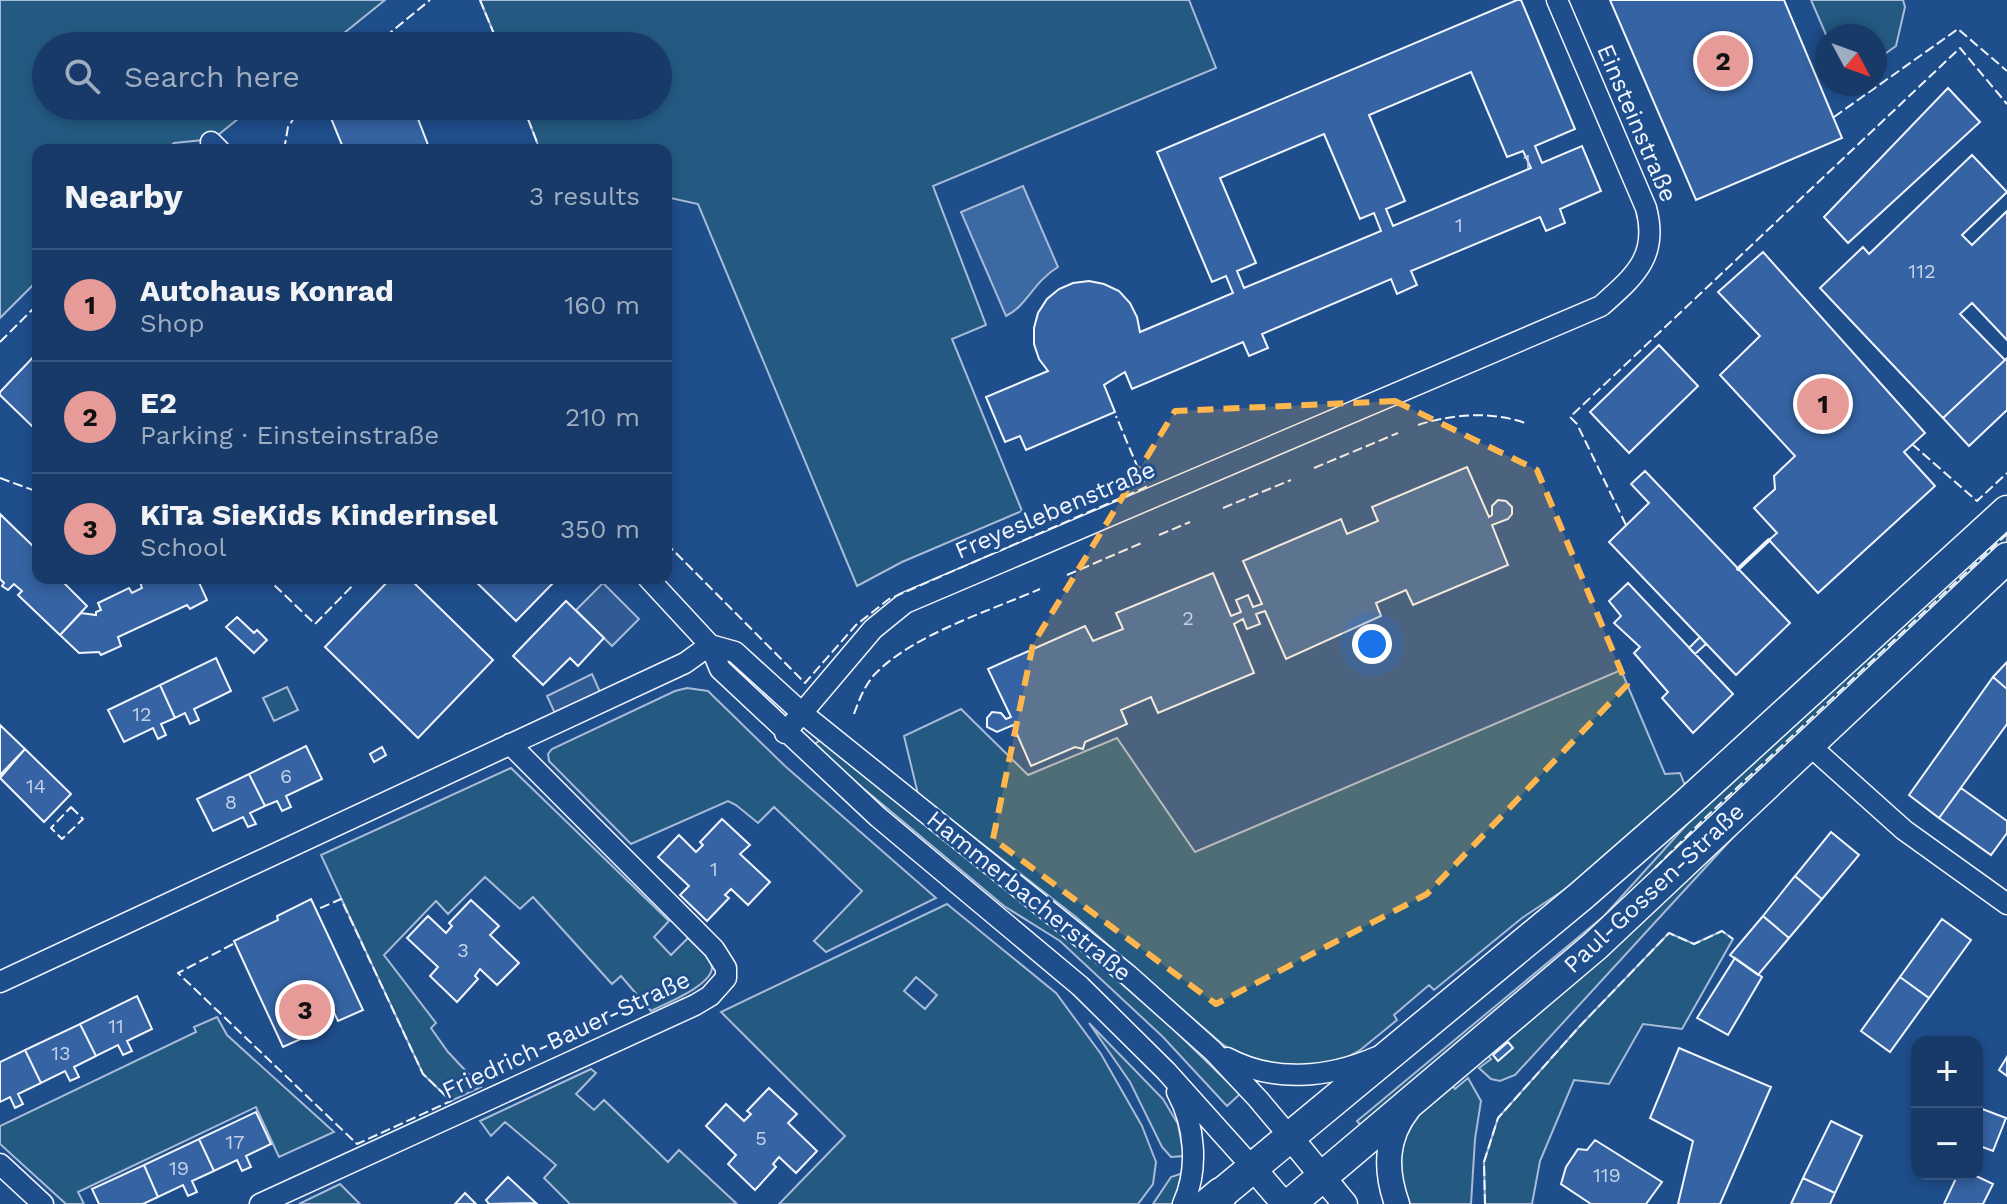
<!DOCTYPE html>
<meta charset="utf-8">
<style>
body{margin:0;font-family:"Work Sans",sans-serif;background:#20416f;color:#f1f3f6}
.controls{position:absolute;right:24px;bottom:24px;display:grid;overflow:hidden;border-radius:16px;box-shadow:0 4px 12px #0003}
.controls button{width:72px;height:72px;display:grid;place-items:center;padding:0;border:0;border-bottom:2px solid #36547d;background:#173a69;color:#f1f3f6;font:40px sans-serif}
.compass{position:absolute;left:1815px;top:24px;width:72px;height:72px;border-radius:50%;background:#173a69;box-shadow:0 4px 12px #0003;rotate:131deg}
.you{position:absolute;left:1372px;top:644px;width:28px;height:28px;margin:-20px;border:6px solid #fff;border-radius:50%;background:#1a73e8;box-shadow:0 0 0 12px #1a73e833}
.badge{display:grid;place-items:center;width:52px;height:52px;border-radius:50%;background:#e69b98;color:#111;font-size:26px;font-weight:700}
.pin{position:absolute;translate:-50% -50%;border:4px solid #fff;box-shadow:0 2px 8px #0006}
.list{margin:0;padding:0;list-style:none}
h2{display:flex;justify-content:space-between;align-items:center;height:104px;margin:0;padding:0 32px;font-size:34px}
h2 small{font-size:26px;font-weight:400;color:#9eadc0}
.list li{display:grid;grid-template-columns:52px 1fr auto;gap:24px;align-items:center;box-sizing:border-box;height:112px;padding:0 32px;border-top:2px solid #36547d}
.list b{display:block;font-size:30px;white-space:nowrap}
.list p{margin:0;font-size:26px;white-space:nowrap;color:#9eadc0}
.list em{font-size:26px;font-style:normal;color:#9eadc0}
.icon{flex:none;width:44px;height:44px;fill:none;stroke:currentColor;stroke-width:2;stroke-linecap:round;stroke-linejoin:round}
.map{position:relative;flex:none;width:2007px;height:1204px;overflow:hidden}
.search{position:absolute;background:#173a69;box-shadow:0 4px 12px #0003;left:32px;top:32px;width:640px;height:88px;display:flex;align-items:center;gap:20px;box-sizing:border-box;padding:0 28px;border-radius:44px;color:#9eadc0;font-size:30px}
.panel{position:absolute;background:#173a69;box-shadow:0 4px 12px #0003;left:32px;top:144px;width:640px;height:440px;border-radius:16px}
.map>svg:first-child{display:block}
.green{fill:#245a82;stroke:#a8bbd7;stroke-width:2;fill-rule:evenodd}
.parking{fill:#305b95;stroke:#a8bbd7;stroke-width:2}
.water{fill:#3b69a3;stroke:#a8bbd7;stroke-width:2}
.building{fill:#3563a3;stroke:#f2f6ff;stroke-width:2;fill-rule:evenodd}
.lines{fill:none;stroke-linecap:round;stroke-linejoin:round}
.minor-casing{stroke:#f2f6ff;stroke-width:23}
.tertiary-casing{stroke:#f2f6ff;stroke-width:27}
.primary-casing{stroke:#f2f6ff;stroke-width:33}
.trunk-casing{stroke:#f2f6ff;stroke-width:35}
.minor{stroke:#1f4e8c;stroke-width:20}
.tertiary{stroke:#1f4e8c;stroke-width:24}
.primary{stroke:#1f4e8c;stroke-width:30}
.trunk{stroke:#1f4e8c;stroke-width:32}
.fence{stroke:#f2f6ff;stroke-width:2;stroke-dasharray:10 4;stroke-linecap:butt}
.wall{stroke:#f2f6ff;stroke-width:4}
.marked{fill:#ffb74d;fill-opacity:0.2;stroke:#ffb74d;stroke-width:6;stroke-dasharray:16 10;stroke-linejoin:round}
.labels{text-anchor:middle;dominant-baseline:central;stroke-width:6;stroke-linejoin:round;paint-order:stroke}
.number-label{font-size:20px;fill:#c3d1e8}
.street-label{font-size:24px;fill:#f2f6ff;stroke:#1f4e8c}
</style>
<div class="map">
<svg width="2007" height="1204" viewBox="0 0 2007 1204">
<rect width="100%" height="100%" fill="#1f4e8c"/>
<!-- green -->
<path class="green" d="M0,0H385L328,46H46V106H254L213,139L174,143L167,150H38V280L0,318Z
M480,0H1189L1216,68L933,186L986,325L952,339L1022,511L902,562L857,586L698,204L666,197V150H540L523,106H658V46H499Z
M1811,0H1903L1905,7L1896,46L1875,61V36L1827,37Z
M2007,529V543L1773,759L1643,888L1364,1129L1357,1121L1604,916L1698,812Z
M1621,670L1665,774L1680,773L1686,788L1573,884L1522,918L1434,990L1429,985L1394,1015L1397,1020L1359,1051L1344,1059L1309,1069L1242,1058L1221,1043L1076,917L918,794L904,736L961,709L1028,775L1117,738L1195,852Z
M287,687L298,710L274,721L263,698Z
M687,688L708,691L785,766L936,898L826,952L814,941L862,891L774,807L758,823L736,805L728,801L631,844L549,761L548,754L552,749L675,691Z
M820,740L1109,973L1168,1024L1240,1094L1227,1106L1163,1037L1060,941L1004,906L828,759L815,744Z
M511,768L669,921L654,937L671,955L688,938C695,946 710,956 712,967C713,985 665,1004 651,1011L621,976L612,984L533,897L520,909L485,877L448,914L436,901L384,955L436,1023L431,1028L448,1052L481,1087L451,1101L423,1074L321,855Z
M1737,827V833L1515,1075L1500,1081L1491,1079L1479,1068L1491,1059L1487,1054Z
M947,904L1056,993L1101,1054L1142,1126L1156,1162L1153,1184L1138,1204H779L845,1136L721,1012ZM916,977L937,995L925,1009L904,991Z
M1722,931L1733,939L1682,1029L1643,1024L1609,1084L1574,1080L1540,1161L1532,1204H1485L1484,1162L1498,1118L1579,1027L1669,933L1694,944Z
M217,1017L227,1035L334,1132L279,1157L256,1107L78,1192L84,1204H66L0,1144V1126L196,1032L194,1027Z
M1089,1023L1163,1099L1178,1124L1184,1156L1171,1157L1162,1147L1130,1082Z
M591,1069L596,1073L576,1094L594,1110L604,1100L668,1162L679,1150L737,1204H570L544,1178L556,1165L505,1122L491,1136L480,1121Z
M1468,1078L1481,1101L1475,1139L1471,1204H1410C1388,1147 1408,1121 1450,1084L1455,1089Z
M1183,1173L1175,1204H1153L1171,1177Z
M340,1184L360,1204H299Z"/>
<!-- parking -->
<path class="parking" d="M603,583L639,619L612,646L576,610Z
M592,674L604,701L559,722L547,696Z"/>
<!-- water -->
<path class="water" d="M1023,186L1058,267C1033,282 1027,306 1006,316L961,212Z"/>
<!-- building -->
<path class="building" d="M1517,0H1521L1575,129L1535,146L1542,163L1582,146L1601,191L1560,209L1565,223L1546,231L1540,217L1411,271L1417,285L1397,294L1391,279L1262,334L1268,348L1249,356L1243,342L1132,389L1125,372L1104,385L1115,412L1026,450L1020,436L1005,442L986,397L1048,371L1039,359L1034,344V328L1038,313L1047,299L1059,289L1073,283L1089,281L1104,284L1119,291L1130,303L1137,317L1140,332L1233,293L1226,276L1212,282L1157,152ZM1471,72L1507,157L1523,151L1531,168L1393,226L1386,209L1405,201L1369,115ZM1324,134L1360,219L1374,213L1381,231L1244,288L1237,271L1256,263L1220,178Z
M1610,0H1784L1842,138L1696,200Z
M1948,88L1980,122L1848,243L1824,217Z
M326,106H413L430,150H344Z
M1972,155L2007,192L1962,235L1972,245L2007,211V340L1972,303L1960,314L2005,360L1943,418L1820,288L1863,247L1869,254Z
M1763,252L1925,433L1904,452L1935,486L1818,593L1769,540L1777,533L1754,508L1775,489L1774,476L1795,456L1720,375L1760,336L1718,292Z
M1659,345L1698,386L1629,453L1590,412Z
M38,352V432L0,395V392Z
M2007,358V410L1969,446L1943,418Z
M1467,467L1489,517L1492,515V506L1498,500L1506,501L1512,507V514L1508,519L1492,525L1508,565L1413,605L1406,590L1376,603L1381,616L1286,659L1265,611L1256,614L1260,624L1247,629L1243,619L1234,624L1254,673L1158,713L1151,697L1121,710L1127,724L1085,742L1083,749L1075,747L1031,766L1013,725L997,732L987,727V718L992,712L1001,713L1006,719L1011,717L988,669L1085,626L1093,641L1123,629L1116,613L1213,573L1231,616L1241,612L1236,600L1248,595L1253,607L1262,604L1243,561L1341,519L1347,534L1378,521L1372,507Z
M1645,471L1790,623L1736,675L1609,542L1649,503L1631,484Z
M0,514L38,551V578H59L87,606L60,635L18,595L22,591L14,584L8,590L2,586L4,583L0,579Z
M148,578H176L177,582L184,578H197L207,600L190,609L187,605L118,637L121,646L101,655L99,652L79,653L60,635L81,613L96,615V612L101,610L98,603L129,588L132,593L142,588L140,582Z
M391,578H409L493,660L418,738L325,647Z
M472,578H554L556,580L516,621Z
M1628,583L1733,694L1693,733L1662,698L1668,692L1634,653L1640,647L1614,623L1621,616L1609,601Z
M566,601L604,638L578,666L570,658L543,685L513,656Z
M237,617L254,633L257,630L267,640L254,653L226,627Z
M1700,637L1706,644L1695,654L1689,648Z
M216,658L231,691L194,709L199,720L190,724L185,713L175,718L160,685Z
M2007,662V689L1993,677Z
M1993,677L2007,689V724L1939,818L1909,795Z
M160,685L175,718L161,724L166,735L158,739L153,728L124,742L108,710Z
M0,725L25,749L0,775Z
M306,746L322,779L286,796L291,807L282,811L277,801L265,806L249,774Z
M382,747L386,755L374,762L370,754Z
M25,749L71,794L44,822L0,778Z
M249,774L265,806L250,813L256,824L248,827L243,817L213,831L197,799Z
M1961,788L2007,821V833L1991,855L1939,818Z
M722,819L750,845L740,854L770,882L748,905L731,889L725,895L729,898L707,921L680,895L689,886L658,857L679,835L696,852L703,845L700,842Z
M1831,832L1859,855L1822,899L1795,876Z
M1795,876L1822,899L1789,938L1763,916Z
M311,899L363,1010L338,1021L329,1002L317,1007L326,1027L315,1032L307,1015L304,1017L312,1034L283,1047L234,941L278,920L277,916Z
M471,900L499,926L490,935L519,963L497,985L480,969L475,976L478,979L457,1002L430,976L438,967L407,938L428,916L446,933L452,926L449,923Z
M1763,916L1789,938L1758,975L1730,955Z
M1942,919L1971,940L1929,998L1900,977Z
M1735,958L1762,977L1728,1035L1697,1018Z
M1900,977L1929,998L1890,1052L1861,1031Z
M137,996L152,1029L127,1041L132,1051L123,1055L118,1045L96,1056L80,1024Z
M80,1024L96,1056L74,1067L79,1077L70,1081L65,1071L41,1083L25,1050Z
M1508,1042L1513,1048L1498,1061L1493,1055Z
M1679,1048L1771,1087L1720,1204H1678L1693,1141L1650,1118Z
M25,1050L41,1083L18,1094L23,1104L15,1108L10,1097L0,1102V1062Z
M2007,1057V1076L1999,1070Z
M769,1088L797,1114L788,1123L817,1151L796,1173L779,1157L773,1164L776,1167L755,1190L728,1164L736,1155L706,1126L726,1104L744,1121L751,1114L747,1111Z
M1977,1107L2006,1118L1993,1151L1977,1145Z
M256,1112L271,1144L246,1156L251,1167L242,1171L237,1160L214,1171L199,1139Z
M1831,1121L1862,1136L1835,1193L1803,1178Z
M199,1139L214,1171L192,1181L197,1192L188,1196L183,1185L158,1197L144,1165Z
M1595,1140L1662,1182L1646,1204H1591L1561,1184L1566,1167L1578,1149L1587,1150Z
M144,1165L158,1197L143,1204H99L92,1189Z
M1958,1174H1972L1993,1184L1983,1204H1944Z
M508,1177L536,1203L489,1204L486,1200Z
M1803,1178L1835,1193L1830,1204H1791Z
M465,1193L476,1204H455Z"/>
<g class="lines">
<defs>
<path id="minor" d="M211,142L219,150
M648,578L710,645L720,669L878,817L1080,986L1166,1071L1253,1168
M710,645L735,652L802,713L1128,975L1213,1051L1258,1099L1290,1137
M785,733L873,629L905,603L1601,306C1635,276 1659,256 1646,208L1557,0
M1808,744L1904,830L2007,904
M0,982L685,663L710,645
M1227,1058C1274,1083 1328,1078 1377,1057
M1177,1092C1195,1125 1199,1169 1183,1204
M0,1164L43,1204
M260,1204L695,1005L710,996L726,978V968L714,949L510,744"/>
<path id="tertiary" d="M1290,1137L1345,1204
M1253,1168L1284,1204
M1397,1204C1385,1170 1385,1138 1408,1109"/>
<path id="primary" d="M1221,1194L1581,896L1683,807L2007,511
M1290,1204L1595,946L2007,558"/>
<path id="trunk" d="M1209,1204L1221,1194"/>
</defs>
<!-- minor casing -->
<use href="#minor" class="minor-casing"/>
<!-- tertiary casing -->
<use href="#tertiary" class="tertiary-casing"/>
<!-- primary casing -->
<use href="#primary" class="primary-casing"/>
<!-- trunk casing -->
<use href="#trunk" class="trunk-casing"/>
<!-- minor -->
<use href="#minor" class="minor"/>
<!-- tertiary -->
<use href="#tertiary" class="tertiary"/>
<!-- primary -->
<use href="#primary" class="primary"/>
<!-- trunk -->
<use href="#trunk" class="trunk"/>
<!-- fence -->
<path class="fence" d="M480,0L499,46
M374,46L430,0
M523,106L540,150
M1834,117L1958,29L2007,71
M284,150L288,127L302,106
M0,342L38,304
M1418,425C1452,414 1491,411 1525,423
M1912,444L1977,501L2007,473
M1314,468L1398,433
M0,478L38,492
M1223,508L1291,480
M1626,525L1577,424L1570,417L1960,48L2007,104
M1159,535L1190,522
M666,543L805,683L856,625L889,599L1146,487L1116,416
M1067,575L1144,542
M263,578L270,581L315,624L360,578
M854,714C859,700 864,687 874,675C912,635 989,611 1040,589
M71,807L83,819L62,839L51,828Z
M1655,868L1706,817L2007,534
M233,944L178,973L357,1144L451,1101L423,1074L341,899L316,910
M1485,1204L1484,1162L1498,1118L1579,1027L1669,933L1694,944L1722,931L1733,939"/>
<!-- wall -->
<path class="wall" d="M1738,569L1769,540"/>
</g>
<!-- marked area -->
<path class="marked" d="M1395,401L1537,470L1627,685L1427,894L1216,1004L993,839L1033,644L1175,411Z"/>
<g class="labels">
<!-- number labels -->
<g class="number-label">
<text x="1527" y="161">1</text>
<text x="1459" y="225">1</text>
<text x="1922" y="271">112</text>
<text x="1188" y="618">2</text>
<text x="142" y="714">12</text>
<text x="286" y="776">6</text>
<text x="36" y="786">14</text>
<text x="231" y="802">8</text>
<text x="714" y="869">1</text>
<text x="463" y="950">3</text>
<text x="116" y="1026">11</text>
<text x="61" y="1053">13</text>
<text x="761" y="1138">5</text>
<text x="235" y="1142">17</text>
<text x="179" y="1168">19</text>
<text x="1607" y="1175">119</text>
</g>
<!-- street labels -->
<g class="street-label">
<text transform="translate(1637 123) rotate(67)">Einsteinstraße</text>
<text transform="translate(1055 510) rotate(-23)">Freyeslebenstraße</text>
<text transform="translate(1654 888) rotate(-43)">Paul-Gossen-Straße</text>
<text transform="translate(1029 896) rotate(39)">Hammerbacherstraße</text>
<text transform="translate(566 1035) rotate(-25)">Friedrich-Bauer-Straße</text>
</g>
</g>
</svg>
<div class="controls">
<button>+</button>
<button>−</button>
</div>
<svg class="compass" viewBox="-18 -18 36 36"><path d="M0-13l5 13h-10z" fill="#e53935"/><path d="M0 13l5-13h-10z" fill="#9eadc0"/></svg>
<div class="you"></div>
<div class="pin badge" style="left:1823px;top:404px">1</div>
<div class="pin badge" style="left:1723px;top:61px">2</div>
<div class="pin badge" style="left:305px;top:1010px">3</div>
<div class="search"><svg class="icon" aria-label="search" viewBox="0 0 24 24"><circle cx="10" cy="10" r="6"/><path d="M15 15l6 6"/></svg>Search here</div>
<section class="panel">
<h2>Nearby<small>3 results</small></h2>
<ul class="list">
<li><span class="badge">1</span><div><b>Autohaus Konrad</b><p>Shop</p></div><em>160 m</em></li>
<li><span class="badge">2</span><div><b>E2</b><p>Parking · Einsteinstraße</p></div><em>210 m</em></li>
<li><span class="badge">3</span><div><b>KiTa SieKids Kinderinsel</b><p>School</p></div><em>350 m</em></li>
</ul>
</section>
</div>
